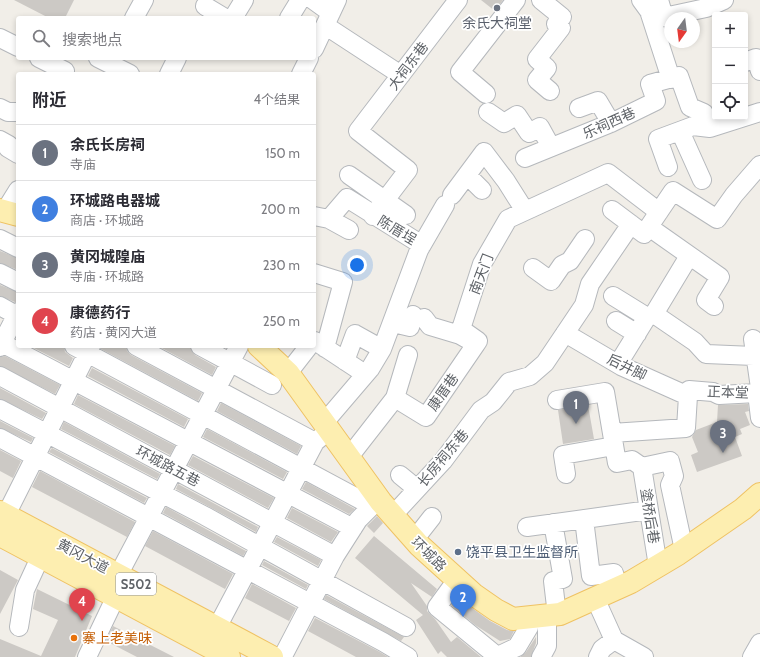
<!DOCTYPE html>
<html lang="zh">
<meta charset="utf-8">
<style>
body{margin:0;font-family:Cabin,"Noto Sans SC",sans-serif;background:#f2f2f3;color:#2b2b33}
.controls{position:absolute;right:12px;top:12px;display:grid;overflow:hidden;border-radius:4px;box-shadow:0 2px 6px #0003}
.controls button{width:36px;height:36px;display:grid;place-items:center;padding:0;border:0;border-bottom:1px solid #e1e1e2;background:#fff;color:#2b2b33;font:20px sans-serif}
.compass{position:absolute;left:664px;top:12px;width:36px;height:36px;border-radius:50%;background:#fff;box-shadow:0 2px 6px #0003;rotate:194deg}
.you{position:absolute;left:357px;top:265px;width:14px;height:14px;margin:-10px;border:3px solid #fff;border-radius:50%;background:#1a73e8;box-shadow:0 0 0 6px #1a73e833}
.badge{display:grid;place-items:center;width:26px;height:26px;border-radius:50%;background:#ea580c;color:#fff;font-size:13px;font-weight:700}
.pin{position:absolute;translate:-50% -33px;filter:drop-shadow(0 1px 2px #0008)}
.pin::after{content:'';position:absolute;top:21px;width:14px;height:12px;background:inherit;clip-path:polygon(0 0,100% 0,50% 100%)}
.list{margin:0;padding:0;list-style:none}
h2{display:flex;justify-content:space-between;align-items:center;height:52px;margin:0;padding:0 16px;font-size:17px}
h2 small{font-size:13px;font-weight:400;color:#7c7c81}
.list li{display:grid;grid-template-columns:26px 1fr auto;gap:12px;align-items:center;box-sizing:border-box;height:56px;padding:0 16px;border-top:1px solid #e1e1e2}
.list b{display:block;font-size:15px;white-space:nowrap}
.list p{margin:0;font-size:13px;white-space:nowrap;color:#7c7c81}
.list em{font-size:13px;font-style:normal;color:#7c7c81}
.icon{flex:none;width:22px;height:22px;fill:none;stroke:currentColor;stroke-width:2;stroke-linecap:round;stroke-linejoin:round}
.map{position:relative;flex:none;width:760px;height:657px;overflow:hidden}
.search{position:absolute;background:#fff;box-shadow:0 2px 6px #0003;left:16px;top:16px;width:300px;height:44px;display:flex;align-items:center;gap:10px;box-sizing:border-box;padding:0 14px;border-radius:4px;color:#7c7c81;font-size:15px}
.panel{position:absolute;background:#fff;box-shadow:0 2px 6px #0003;left:16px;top:72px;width:300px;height:276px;border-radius:4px}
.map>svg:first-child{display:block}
.building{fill:#ccc9c5}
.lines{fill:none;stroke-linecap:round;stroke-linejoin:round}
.minor-casing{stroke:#b5b8bc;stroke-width:20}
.major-casing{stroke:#efc263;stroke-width:24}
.minor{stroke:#fff;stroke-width:18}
.major{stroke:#fdeeb0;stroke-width:22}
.worship-dot{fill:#6b7280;stroke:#fff;stroke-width:1.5}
.service-dot{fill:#5c6f8a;stroke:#fff;stroke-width:1.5}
.food-dot{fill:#e8710a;stroke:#fff;stroke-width:1.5}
.labels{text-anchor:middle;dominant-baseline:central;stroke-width:3.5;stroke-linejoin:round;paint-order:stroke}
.shield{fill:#fff;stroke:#8f9295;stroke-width:1}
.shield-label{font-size:13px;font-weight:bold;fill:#5f6368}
.worship-label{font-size:14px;fill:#5b616d;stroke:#fff}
.street-label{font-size:14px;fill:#5f6368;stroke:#fff}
.service-label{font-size:14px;fill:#4e5e75;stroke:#fff;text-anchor:start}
.food-label{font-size:14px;fill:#c56008;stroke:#fff;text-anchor:start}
</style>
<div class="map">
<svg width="760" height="657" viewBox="0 0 760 657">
<rect width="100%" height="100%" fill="#f1eee8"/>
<!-- building -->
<path class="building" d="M14,0H74L65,18H49Z
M481,0H503L495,11Z
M0,251L18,258V270L0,263Z
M0,285L18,292V302H15L0,296Z
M30,346H64L65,352L73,358L69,366Z
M101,346H126L127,351L131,355L202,393L198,401L101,349Z
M158,346H190L195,355L216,367L212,375Z
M5,356L60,385L55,394L0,366V357Z
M92,368L188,419L184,427L88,376Z
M0,388L46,413L42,419L0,399Z
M78,395L175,446L170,455L74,404Z
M221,403L301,446L297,454L217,411Z
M748,404L749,411L745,412L750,425L740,429L742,434L735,437L742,456L697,472L691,455L698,452L692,437L696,430L717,422L718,405Z
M588,405L594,439L563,444L558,410Z
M0,421L33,438L31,442L0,428Z
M64,422L160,474L157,479L61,429Z
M207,429L287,472L283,479L203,437Z
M52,448L147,498L144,503L49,452Z
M0,450L21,461L13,478L0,471Z
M193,456L274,498L268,508L188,465Z
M40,471L135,522L127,537L32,487Z
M306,482L355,509L349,514L302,489Z
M178,484L258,527L256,532L176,489Z
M166,507L246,551L243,556L163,513Z
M292,508L338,532L331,542L287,518Z
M377,516L383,523L374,533L367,526Z
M153,531L233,574L225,589L145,546Z
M374,536L437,589L432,597L411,583L427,606V611L435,619L451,642L457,637L481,657H447L441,651L438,654L416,620L423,615L355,558Z
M277,537L321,560L318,566L274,542Z
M264,561L308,585L306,589L262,565Z
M0,570L18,580L0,614Z
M252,584L296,608L289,621L245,598Z
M37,589L92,616L75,657H0V639L41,656L58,620L33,609Z
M326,595L404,637L401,641L324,599Z
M457,597L490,621L507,630L514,631L510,639L500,641L475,625L451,605Z
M315,618L378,651L388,657H356L308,631Z
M113,626L174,657H137L106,641Z
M536,637V643L531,657H520L526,652Z"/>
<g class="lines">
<defs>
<path id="minor" d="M313,0L331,13
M541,0L562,17L556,24L561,28L537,59L547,68L537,80L550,91
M641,0L649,11L671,79
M659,0L664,17L706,8L724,0
M205,6L225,18
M134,18L144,0
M233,18L244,0
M289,18L300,0
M326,26L401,75
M0,38L18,47
M314,49L337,0
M39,58L65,71
M98,58L130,74
M745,62L756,58L760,71
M169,74L177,58
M301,74L309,58
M486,94L460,72L516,0
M0,108L8,112H18
M579,108L598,101L611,123
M488,112L504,123L517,115L529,133L540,127L551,147
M680,131L702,180
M0,140L9,145L8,148L18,154
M525,158L611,123L656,101L650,84L679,76L690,107L704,113L710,128
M668,167L658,139L693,126L710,128L760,112
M349,175L406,215
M467,175L482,190
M452,195L484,152L506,181L525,211
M612,210L644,234L673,191L717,219L734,195L760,165
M5,211L18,190
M314,216L329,219L347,198L422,245
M373,216L408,170L358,131L458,0
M329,219L349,230
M649,227L720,277L706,300L714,306
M0,239L18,248
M689,256L654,314L695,342L706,354L754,356
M533,268L551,281L562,265L570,261L585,239
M0,273L18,282
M314,273L343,282L325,348
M613,296L647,317L618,364
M0,306L18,316
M616,321L637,334
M393,323L410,327L413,315
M565,333L621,366L688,396L686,428L612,433
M753,339L760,388
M315,341L365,374
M0,342L353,528
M476,344L478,341L461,329L482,264L508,219L608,173L659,212
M74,346L372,506
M136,346L315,442
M200,346L272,385
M0,347L18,312
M345,361L355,334L382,349
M288,373L309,346
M0,376L335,556
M688,396L689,390L713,392L719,395L757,393L760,418
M395,398L408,355
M557,400L605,392L617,463L632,460L642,467
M0,409L205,516L406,627
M323,424L370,369L382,349L419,250L445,205
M0,438L383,642L408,657
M349,457L395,398L426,417L476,344L460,335L430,326L424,318
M642,467L670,461L674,476L670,485L684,550
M642,467L658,566
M566,474L563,455L614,446
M400,475L417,489
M9,509L91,346
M393,515L443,461L481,410L493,402L509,382L530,376L545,363L584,305L590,284L631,224
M584,519L591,576L614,573L618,588
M553,523L563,579L553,581L557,615
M527,527L649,510
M414,540L432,517
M122,568L239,346
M456,581L437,607L498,657
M595,598L614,640L644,657
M221,620L315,442L328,431
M19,627L25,590L43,551
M284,654L335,556L358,520L372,506L381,502
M498,656L517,647L529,627L530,618
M87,657L118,592
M541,657L547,646V616
M598,657L602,649L614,640
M752,657L760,643"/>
<path id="major" d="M0,210L18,215
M259,346L288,373L381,502L419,545L473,594L496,610L513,619L560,614L631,582L678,554L743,509L760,494
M0,512L272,657
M0,535L229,657"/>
</defs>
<!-- minor casing -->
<use href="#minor" class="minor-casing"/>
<!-- major casing -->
<use href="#major" class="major-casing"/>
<!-- minor -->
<use href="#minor" class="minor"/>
<!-- major -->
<use href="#major" class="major"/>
</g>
<!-- markers -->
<circle class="worship-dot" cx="497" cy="8" r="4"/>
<circle class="service-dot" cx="458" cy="552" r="4"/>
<circle class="food-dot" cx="74" cy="638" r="4"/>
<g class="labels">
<!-- shield labels -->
<rect class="shield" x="116" y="573" width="40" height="22" rx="3"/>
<g class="shield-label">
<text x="136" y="584">S502</text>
</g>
<!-- worship labels -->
<g class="worship-label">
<text x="497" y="23">余氏大祠堂</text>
</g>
<!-- street labels -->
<g class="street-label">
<text transform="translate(408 66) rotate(-53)">大祠东巷</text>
<text transform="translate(609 123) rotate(-24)">乐祠西巷</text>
<text transform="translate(397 230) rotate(31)">陈厝埕</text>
<text transform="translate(481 274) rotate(-69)">南天门</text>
<text transform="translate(627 367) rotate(26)">后井脚</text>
<text transform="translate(443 392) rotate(-55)">康厝巷</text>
<text transform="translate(728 392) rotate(2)">正本堂</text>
<text transform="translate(443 458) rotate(-50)">长房祠东巷</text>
<text transform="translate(168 466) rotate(28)">环城路五巷</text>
<text transform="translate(650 516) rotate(81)">塗桥后巷</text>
<text transform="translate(429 554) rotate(45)">环城路</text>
<text transform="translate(83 556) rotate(28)">黄冈大道</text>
</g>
<!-- service labels -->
<g class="service-label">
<text x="466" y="552">饶平县卫生监督所</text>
</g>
<!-- food labels -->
<g class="food-label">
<text x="82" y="638">寨上老美味</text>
</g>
</g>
</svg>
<div class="controls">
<button>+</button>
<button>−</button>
<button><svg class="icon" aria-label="locate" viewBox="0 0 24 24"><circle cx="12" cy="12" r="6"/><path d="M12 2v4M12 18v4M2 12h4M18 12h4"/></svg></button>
</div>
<svg class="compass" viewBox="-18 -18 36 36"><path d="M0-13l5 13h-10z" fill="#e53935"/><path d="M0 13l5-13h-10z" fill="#7c7c81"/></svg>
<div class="you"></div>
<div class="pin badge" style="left:576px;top:424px;background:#6b7280">1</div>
<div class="pin badge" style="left:463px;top:617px;background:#3f7fe0">2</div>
<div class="pin badge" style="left:723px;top:453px;background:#6b7280">3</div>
<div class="pin badge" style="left:82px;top:621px;background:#e0444e">4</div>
<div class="search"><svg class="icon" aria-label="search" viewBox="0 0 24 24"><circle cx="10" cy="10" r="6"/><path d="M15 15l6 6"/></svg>搜索地点</div>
<section class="panel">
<h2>附近<small>4个结果</small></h2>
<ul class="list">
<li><span class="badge" style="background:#6b7280">1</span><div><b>余氏长房祠</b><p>寺庙</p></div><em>150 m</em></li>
<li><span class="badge" style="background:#3f7fe0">2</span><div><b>环城路电器城</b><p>商店 · 环城路</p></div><em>200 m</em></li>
<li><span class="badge" style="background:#6b7280">3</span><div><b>黄冈城隍庙</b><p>寺庙 · 环城路</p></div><em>230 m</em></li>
<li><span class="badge" style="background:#e0444e">4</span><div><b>康德药行</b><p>药店 · 黄冈大道</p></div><em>250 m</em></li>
</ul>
</section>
</div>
